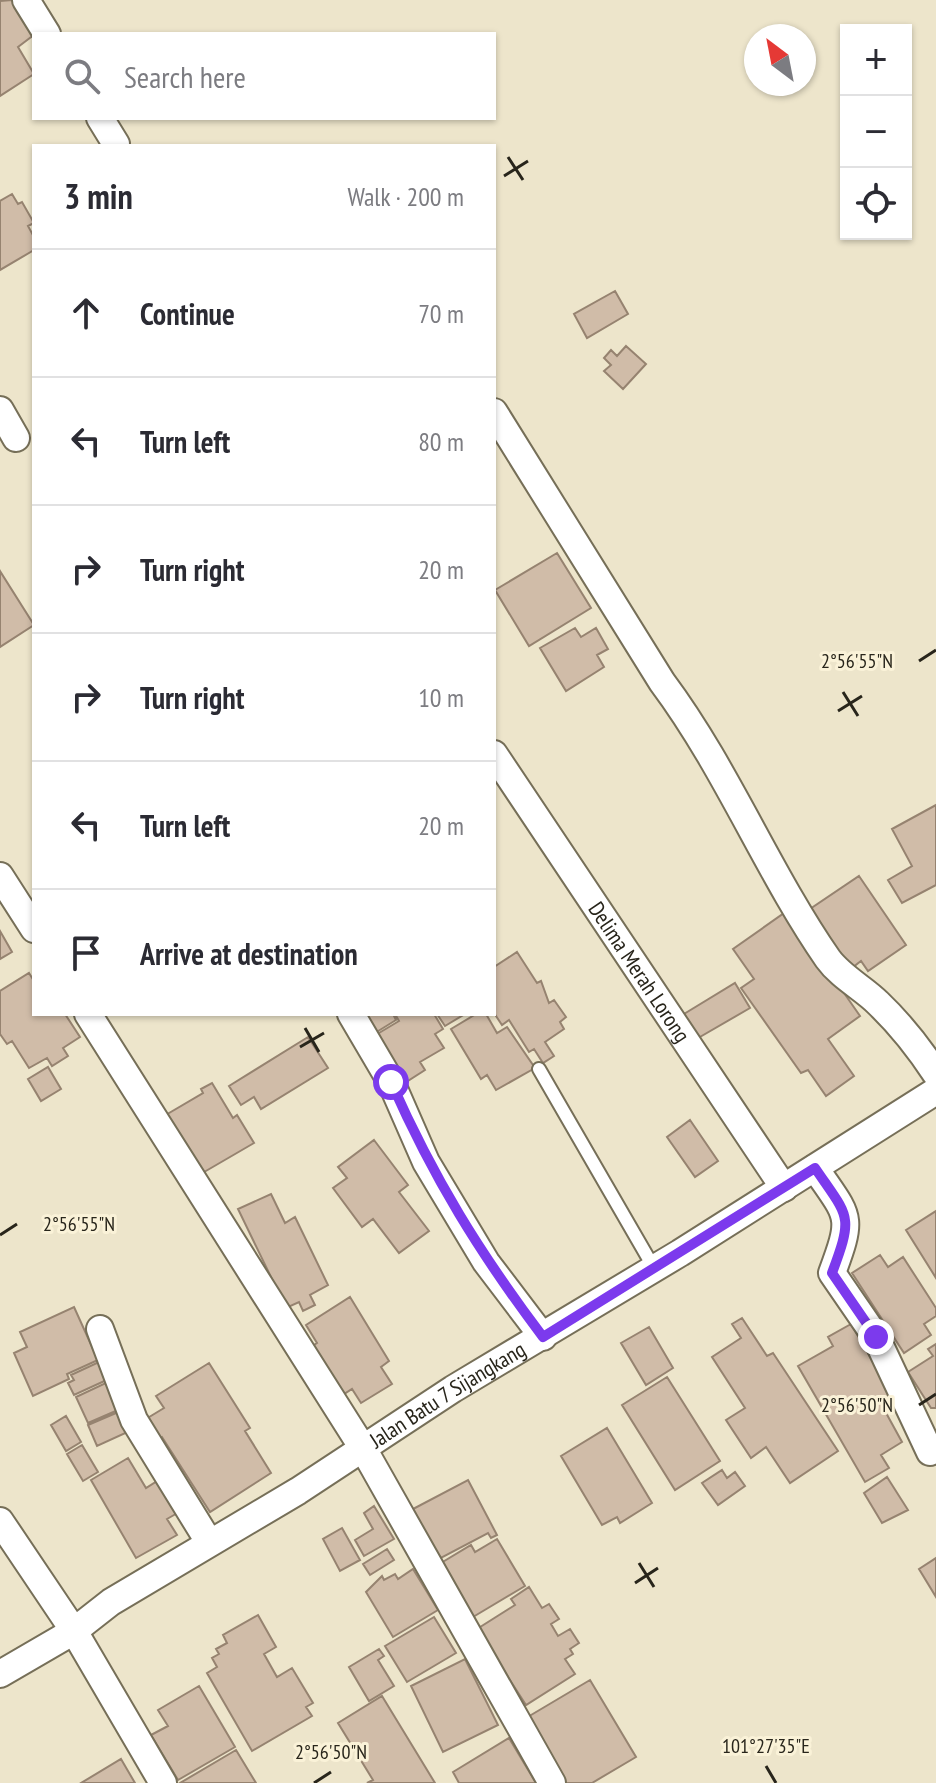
<!DOCTYPE html>
<meta charset="utf-8">
<style>
body{margin:0;font-family:"PT Sans Narrow",sans-serif;background:#f2f2f3;color:#2b2b33}
.controls{position:absolute;right:24px;top:24px;display:grid;overflow:hidden;border-radius:0px;box-shadow:0 2px 6px #0004}
.controls button{width:72px;height:72px;display:grid;place-items:center;padding:0;border:0;border-bottom:2px solid #e1e1e2;background:#fff;color:#2b2b33;font:40px sans-serif}
.compass{position:absolute;left:744px;top:24px;width:72px;height:72px;border-radius:50%;background:#fff;box-shadow:0 2px 6px #0004;rotate:328deg}
.stop{position:absolute;width:24px;height:24px;margin:-18px;border:6px solid #7c3aed;border-radius:50%;background:#fff}
.stop.end{background:#7c3aed;border-color:#fff;box-shadow:0 2px 8px #0008}
.list{margin:0;padding:0;list-style:none}
h2{display:flex;justify-content:space-between;align-items:center;height:104px;margin:0;padding:0 32px;font-size:34px}
h2 small{font-size:26px;font-weight:400;color:#7c7c81}
.list li{display:grid;grid-template-columns:52px 1fr auto;gap:24px;align-items:center;box-sizing:border-box;height:128px;padding:0 32px;border-top:2px solid #e1e1e2}
.list b{display:block;font-size:30px;white-space:nowrap}
.list em{font-size:26px;font-style:normal;color:#7c7c81}
.icon{flex:none;width:44px;height:44px;fill:none;stroke:currentColor;stroke-width:2;stroke-linecap:round;stroke-linejoin:round}
.map{position:relative;flex:none;width:936px;height:1783px;overflow:hidden}
.search{position:absolute;background:#fff;box-shadow:0 2px 6px #0004;left:32px;top:32px;width:464px;height:88px;display:flex;align-items:center;gap:20px;box-sizing:border-box;padding:0 28px;border-radius:0px;color:#7c7c81;font-size:30px}
.panel{position:absolute;background:#fff;box-shadow:0 2px 6px #0004;left:32px;top:144px;width:464px;height:872px;border-radius:0px}
.map>svg:first-child{display:block}
.building{fill:#d0bca8;stroke:#968370;stroke-width:2}
.lines{fill:none;stroke-linecap:round;stroke-linejoin:round}
.service-casing{stroke:#766f58;stroke-width:16}
.minor-casing{stroke:#766f58;stroke-width:30}
.service{stroke:#fff;stroke-width:12}
.minor{stroke:#fff;stroke-width:26}
.route{stroke:#7c3aed;stroke-width:10}
.ticks{fill:none;stroke:#28251b;stroke-width:3}
.labels{text-anchor:middle;dominant-baseline:central;stroke-width:6;stroke-linejoin:round;paint-order:stroke}
.street-label{font-size:22px;fill:#28251b;stroke:#faf2d8}
.ticks-label{font-size:20px;text-anchor:middle;fill:#28251b;stroke:#faf2d8;stroke-width:6;stroke-linejoin:round;paint-order:stroke}
</style>
<div class="map">
<svg width="936" height="1783" viewBox="0 0 936 1783">
<rect width="100%" height="100%" fill="#ede5cb"/>
<!-- building -->
<path class="building" d="M12,0L35,34L18,47L34,74L0,96V1Z
M12,194L18,204L22,202L34,223L28,226L34,237V250L0,270V201Z
M615,291L628,314L587,338L574,314Z
M626,346L646,364L623,389L604,371L611,365L604,358L611,350L617,356Z
M557,553L591,608L529,646L495,590Z
M0,571L34,625L0,647Z
M575,628L581,637L596,628L608,649L597,655L604,667L566,691L540,648Z
M936,805V885L902,903L888,880L912,866L892,829Z
M859,876L906,945L868,971L861,961L848,971L807,911Z
M787,911L860,1016L828,1039L854,1076L826,1096L808,1070L801,1073L741,988L754,979L733,949Z
M0,931L12,952L0,959Z
M517,952L537,983L541,981L549,1003L554,1000L566,1017L560,1022L564,1029L545,1042L554,1056L543,1063L534,1049L529,1052L509,1020L502,1025L494,1013V967Z
M29,973L34,981V1014H65L80,1037L63,1048L68,1056L52,1066L47,1058L29,1068L12,1041L7,1044L0,1034V991Z
M735,983L750,1008L693,1041L679,1017Z
M370,1014H393L396,1020L375,1033L365,1017Z
M395,1014H434L443,1029L435,1034L444,1048L420,1062L425,1070L403,1084L374,1036L399,1021Z
M437,1014H465L445,1026Z
M476,1014H486L497,1033L507,1027L535,1068L496,1090L487,1075L481,1079L451,1029Z
M308,1037L328,1068L261,1109L254,1097L241,1105L229,1086Z
M48,1067L61,1089L41,1101L28,1079Z
M212,1083L233,1118L237,1115L254,1143L199,1175L164,1116L203,1093L201,1089Z
M690,1120L718,1161L695,1177L667,1137Z
M374,1140L408,1185L399,1192L429,1231L399,1253L373,1219L362,1227L333,1188L347,1178L338,1167Z
M271,1194L285,1223L295,1217L328,1285L310,1295L315,1305L303,1311L299,1302L286,1308L238,1209Z
M936,1211V1278L906,1230Z
M880,1255L888,1267L903,1257L936,1308V1316L924,1324L931,1335L904,1353L852,1273Z
M350,1297L389,1361L381,1367L392,1384L361,1403L352,1389L341,1396L311,1347L317,1343L306,1325Z
M74,1307L98,1360L67,1374L69,1379L33,1396L14,1353L27,1347L20,1332Z
M742,1318L767,1356L773,1353L838,1451L790,1483L766,1447L751,1458L726,1420L745,1408L712,1357L741,1338L732,1324Z
M851,1324L897,1403L885,1411L902,1442L881,1455L889,1468L865,1482L798,1366L833,1346L828,1337Z
M649,1327L673,1368L646,1385L621,1343Z
M936,1344V1408H931L908,1372L933,1356L928,1349Z
M99,1362L111,1378L74,1395L68,1383L74,1380L71,1375Z
M209,1363L250,1428L245,1431L271,1473L210,1512L162,1437L154,1442L141,1422L164,1408L156,1396Z
M667,1377L720,1461L675,1490L622,1405Z
M110,1381L125,1407L88,1423L76,1397Z
M123,1410L132,1430L97,1446L88,1425Z
M66,1416L81,1442L66,1451L51,1425Z
M607,1428L652,1503L620,1523L617,1517L602,1525L561,1456Z
M82,1445L98,1472L83,1481L67,1454Z
M128,1458L146,1488L162,1478L181,1511L167,1519L177,1535L136,1558L91,1480Z
M722,1470L727,1478L735,1472L745,1486L718,1505L702,1483Z
M887,1477L908,1510L882,1523L864,1493Z
M468,1480L497,1535L491,1538L488,1533L439,1559L413,1509Z
M374,1506L394,1539L364,1556L355,1540L373,1529L364,1513Z
M342,1528L360,1560L340,1571L323,1539Z
M497,1539L525,1586L473,1617L441,1563L471,1545L475,1552Z
M387,1549L394,1560L370,1575L363,1564Z
M936,1558V1597L919,1569Z
M413,1569L438,1610L393,1637L366,1592L382,1576L384,1580L395,1574L398,1579Z
M529,1587L542,1608L549,1604L559,1619L551,1624L558,1636L570,1629L579,1643L570,1649L573,1654L565,1659L575,1674L526,1705L477,1629L515,1605L511,1599Z
M258,1615L276,1647L264,1654L277,1677L292,1668L313,1703L306,1707L312,1716L252,1751L207,1673L217,1667L212,1658L219,1654L216,1649L227,1643L223,1635Z
M434,1617L456,1653L407,1682L385,1646Z
M379,1649L384,1656L378,1660L394,1686L369,1701L349,1667Z
M465,1659L498,1725L443,1752L411,1686Z
M590,1680L636,1757L592,1783H564L526,1718Z
M199,1686L235,1747L178,1780L151,1735L168,1726L158,1710Z
M382,1696L435,1783H367L373,1780L338,1723Z
M509,1738L536,1783H459L453,1772Z
M236,1750L256,1783H180Z
M121,1759L135,1783H81Z"/>
<g class="lines">
<defs>
<path id="service" d="M539,1069L654,1268"/>
<g id="minor">
<path d="M26,0L47,34"/>
<path d="M100,118L116,144"/>
<path d="M0,410L16,438"/>
<path d="M494,412L662,682C727,769 767,871 828,959C841,977 863,988 878,1003C900,1024 919,1048 936,1074"/>
<path id="s1" d="M494,754L784,1188"/>
<path d="M0,876L34,929"/>
<path d="M88,1014L364,1450L552,1783"/>
<path d="M351,1014L391,1082L426,1162L486,1262L543,1337"/>
<path d="M815,1168C849,1218 854,1214 832,1273L876,1337L930,1452"/>
<path d="M100,1329L134,1420L209,1542"/>
<path d="M0,1521L74,1631L163,1783"/>
<path id="s2" d="M0,1674L74,1631L111,1602L298,1491L453,1389L680,1253L936,1091"/>
</g>
</defs>
<!-- service casing -->
<use href="#service" class="service-casing"/>
<!-- minor casing -->
<use href="#minor" class="minor-casing"/>
<!-- service -->
<use href="#service" class="service"/>
<!-- minor -->
<use href="#minor" class="minor"/>
</g>
<g class="lines">
<!-- route -->
<path class="route" d="M391,1082C434,1179 479,1252 543,1337L815,1168C849,1218 854,1214 832,1273L876,1337"/>
</g>
<!-- ticks -->
<path class="ticks" d="M508,157L523,180M504,176L528,161M919,661L936,650M843,692L858,716M838,711L862,696M305,1028L319,1052M300,1047L324,1033M0,1235L17,1224M919,1405L936,1394M639,1563L654,1587M635,1583L658,1568M766,1766L776,1783M314,1783L331,1772"/>
<g class="labels">
<!-- street labels -->
<g class="street-label">
<text stroke="none"><textPath href="#s1" startOffset="262">Delima Merah Lorong</textPath></text>
<text stroke="none"><textPath href="#s2" startOffset="528">Jalan Batu 7 Sijangkang</textPath></text>
</g>
</g>
<g class="ticks-label">
<text x="857" y="668">2°56'55"N</text>
<text x="79" y="1231">2°56'55"N</text>
<text x="857" y="1412">2°56'50"N</text>
<text x="766" y="1753">101°27'35"E</text>
<text x="331" y="1759">2°56'50"N</text>
</g>
</svg>
<div class="controls">
<button>+</button>
<button>−</button>
<button><svg class="icon" aria-label="locate" viewBox="0 0 24 24"><circle cx="12" cy="12" r="6"/><path d="M12 2v4M12 18v4M2 12h4M18 12h4"/></svg></button>
</div>
<svg class="compass" viewBox="-18 -18 36 36"><path d="M0-13l5 13h-10z" fill="#e53935"/><path d="M0 13l5-13h-10z" fill="#7c7c81"/></svg>
<div class="stop" style="left:391px;top:1082px"></div>
<div class="stop end" style="left:876px;top:1337px"></div>
<div class="search"><svg class="icon" aria-label="search" viewBox="0 0 24 24"><circle cx="10" cy="10" r="6"/><path d="M15 15l6 6"/></svg>Search here</div>
<section class="panel">
<h2>3 min<small>Walk · 200 m</small></h2>
<ul class="list">
<li><svg class="icon" aria-label="ahead" viewBox="0 0 24 24"><path d="M12 20V5M6 11l6-6 6 6"/></svg><div><b>Continue</b></div><em>70 m</em></li>
<li><svg class="icon" aria-label="left" viewBox="0 0 24 24"><path d="M17 20v-9H6M10 6l-5 5 5 5"/></svg><div><b>Turn left</b></div><em>80 m</em></li>
<li><svg class="icon" aria-label="right" viewBox="0 0 24 24"><path d="M7 20v-9h11M14 6l5 5-5 5"/></svg><div><b>Turn right</b></div><em>20 m</em></li>
<li><svg class="icon" aria-label="right" viewBox="0 0 24 24"><path d="M7 20v-9h11M14 6l5 5-5 5"/></svg><div><b>Turn right</b></div><em>10 m</em></li>
<li><svg class="icon" aria-label="left" viewBox="0 0 24 24"><path d="M17 20v-9H6M10 6l-5 5 5 5"/></svg><div><b>Turn left</b></div><em>20 m</em></li>
<li><svg class="icon" aria-label="arrive" viewBox="0 0 24 24"><path d="M6 21V4h12l-3 4 3 4H6"/></svg><div><b>Arrive at destination</b></div></li>
</ul>
</section>
</div>
